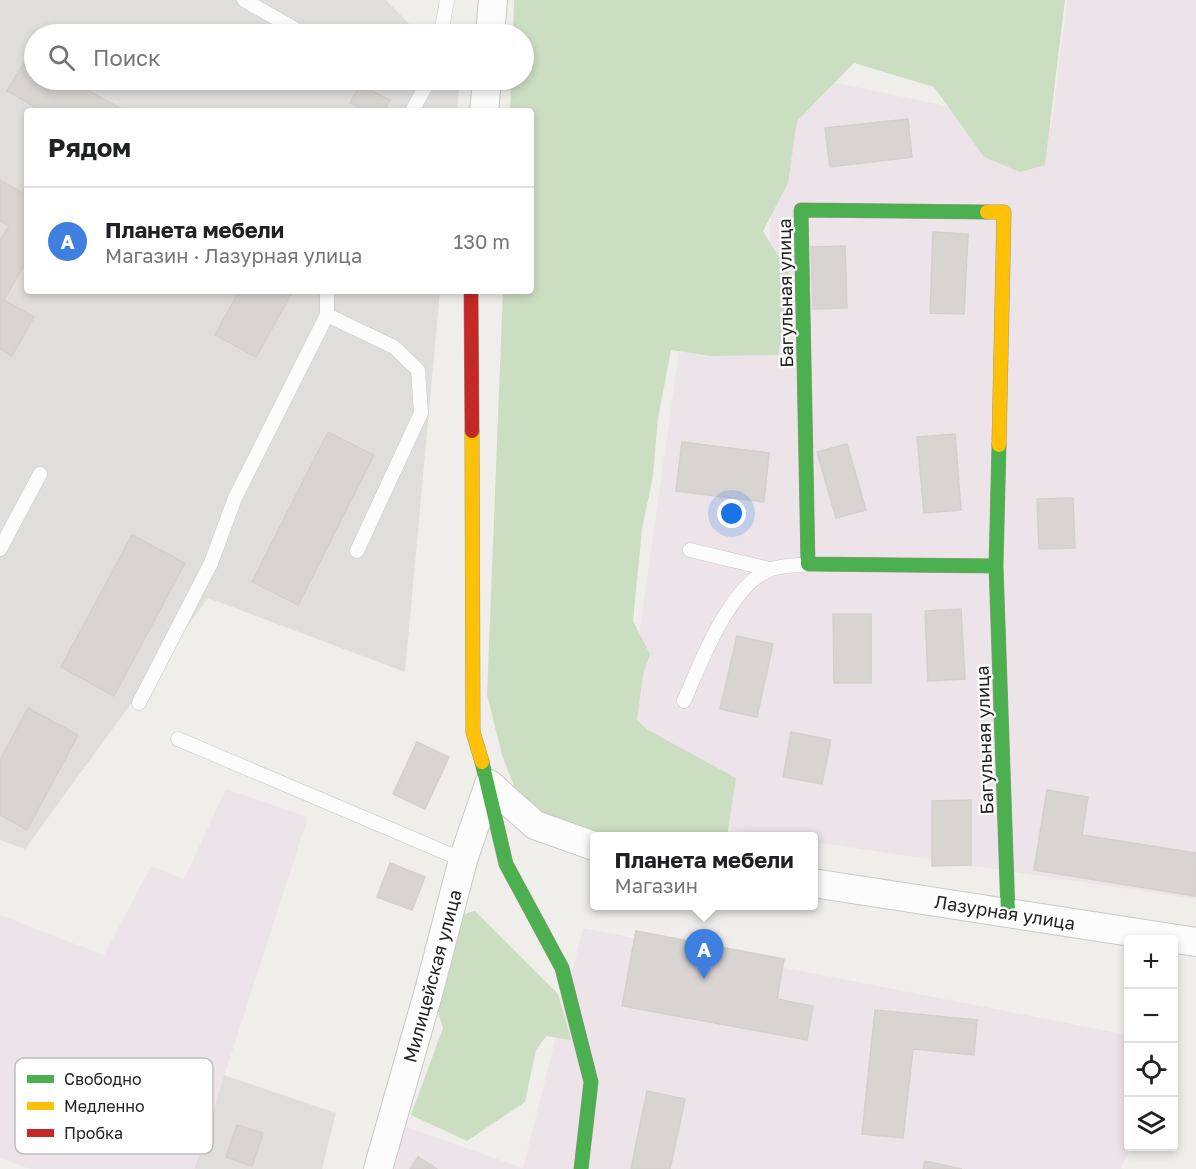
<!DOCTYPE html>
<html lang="ru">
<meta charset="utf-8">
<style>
body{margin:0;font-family:"Golos Text",sans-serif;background:#f2f2f2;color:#202124}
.controls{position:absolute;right:18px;bottom:18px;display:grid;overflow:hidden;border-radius:6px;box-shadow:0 3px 9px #0003}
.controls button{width:54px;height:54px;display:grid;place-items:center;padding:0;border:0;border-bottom:2px solid #e0e0e0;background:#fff;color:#202124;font:30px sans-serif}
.you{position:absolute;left:732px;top:514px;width:21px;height:21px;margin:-15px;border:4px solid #fff;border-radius:50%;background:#1a73e8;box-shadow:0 0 0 9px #1a73e833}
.badge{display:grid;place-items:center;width:39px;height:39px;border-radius:50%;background:#2563eb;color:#fff;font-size:20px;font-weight:700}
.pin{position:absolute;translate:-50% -50px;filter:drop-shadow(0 2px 3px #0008)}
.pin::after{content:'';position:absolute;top:32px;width:21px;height:18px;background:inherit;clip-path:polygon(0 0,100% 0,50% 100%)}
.popup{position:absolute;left:590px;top:832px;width:228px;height:78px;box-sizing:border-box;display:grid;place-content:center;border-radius:6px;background:#fff;filter:drop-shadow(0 2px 4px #0005);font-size:20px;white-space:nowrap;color:#757577}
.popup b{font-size:22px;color:#202124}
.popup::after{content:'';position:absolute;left:50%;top:100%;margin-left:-12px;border:12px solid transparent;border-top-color:#fff}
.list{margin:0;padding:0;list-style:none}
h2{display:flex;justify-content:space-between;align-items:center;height:78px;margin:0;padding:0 24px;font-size:26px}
h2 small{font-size:20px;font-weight:400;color:#757577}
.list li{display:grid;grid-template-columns:39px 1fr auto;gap:18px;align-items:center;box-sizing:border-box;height:108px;padding:0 24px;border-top:2px solid #e0e0e0}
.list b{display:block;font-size:22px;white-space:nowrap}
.list p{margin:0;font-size:20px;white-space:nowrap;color:#757577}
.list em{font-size:20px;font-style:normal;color:#757577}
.icon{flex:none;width:33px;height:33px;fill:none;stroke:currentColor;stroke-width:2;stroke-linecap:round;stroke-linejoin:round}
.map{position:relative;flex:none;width:1196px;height:1169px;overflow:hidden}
.search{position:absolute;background:#fff;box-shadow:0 3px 9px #0003;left:24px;top:24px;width:510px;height:66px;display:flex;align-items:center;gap:15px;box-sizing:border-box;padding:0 21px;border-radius:33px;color:#757577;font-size:22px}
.panel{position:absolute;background:#fff;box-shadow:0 3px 9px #0003;left:24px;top:108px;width:510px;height:186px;border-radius:6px}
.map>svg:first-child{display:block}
.residential{fill:#dfdedc}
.industrial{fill:#ede4e9}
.forest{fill:#cbdec1}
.building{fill:#d7d4d2;stroke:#d3d0cc;stroke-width:1.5}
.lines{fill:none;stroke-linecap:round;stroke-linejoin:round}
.lane-casing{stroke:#c9c8c7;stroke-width:15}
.street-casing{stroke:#c9c8c7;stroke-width:30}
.fast-casing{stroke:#999a82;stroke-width:15}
.slow-casing{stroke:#999a82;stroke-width:15}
.jam-casing{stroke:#999a82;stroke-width:15}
.lane{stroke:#fdfcfc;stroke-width:14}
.street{stroke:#fdfcfc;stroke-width:28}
.fast{stroke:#4caf50;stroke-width:14}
.slow{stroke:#ffc107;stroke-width:14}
.jam{stroke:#c62828;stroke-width:14}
.labels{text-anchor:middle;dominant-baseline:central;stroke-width:4.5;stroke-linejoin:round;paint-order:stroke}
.street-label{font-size:18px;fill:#222;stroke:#fff}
.key{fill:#fff;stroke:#bdbdbd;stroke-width:1.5}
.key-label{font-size:16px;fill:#222}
</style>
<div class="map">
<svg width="1196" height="1169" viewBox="0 0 1196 1169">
<rect width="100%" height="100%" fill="#f0eeeb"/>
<!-- residential -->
<path class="residential" d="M0,0H386L419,34H34V80H460L457,111H27V291H440L405,672L208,598L25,849L0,840Z
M224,1075L336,1113L322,1169H194Z"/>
<!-- industrial -->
<path class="industrial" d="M1067,0H1196V899L814,842L813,836H779L614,812L679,352L762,354L780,71L1051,128Z
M226,789L308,817L194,1169H30L0,1158V915L104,955L151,866L184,879Z
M583,928L1128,1035V1146L1131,1147L1120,1169H368L384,1119L523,1168Z"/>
<!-- forest -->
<path class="forest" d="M514,0H1065L1045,165L1020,172L984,157L934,87L854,63L797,121L788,183L763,231L792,278L778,355L711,356L671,350L658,418L653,476L642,529L633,621L650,654L643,675L637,720L648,730L736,778L727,836H597L545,820L517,794L502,755L487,695L503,291H531V111H510L511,80H524V34H513Z
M475,911L558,994L571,1040L546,1036L536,1050L525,1102L467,1141L411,1115L443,1028L430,987L457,916Z"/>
<!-- building -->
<path class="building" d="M28,56L34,59V80H70L125,111H42L7,91Z
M360,85L390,100L384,111H366L350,103Z
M908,119L912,157L830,167L825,128Z
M0,180L22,193L27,183V260L4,300L34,317L12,356L0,349V241L9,226L0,221Z
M933,232L968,234L964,314L930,313Z
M845,246L847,308L813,309L811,247Z
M239,291H293L256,357L215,335Z
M328,432L374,455L298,605L252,582Z
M955,434L961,510L924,513L917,437Z
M682,442L769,453L764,502L676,491Z
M847,444L866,510L836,518L817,452Z
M1073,498L1075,548L1039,549L1037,499Z
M132,535L185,563L114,696L61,667Z
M961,609L965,679L928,681L925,611Z
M833,614H871V683H834Z
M737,636L773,644L757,717L720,709Z
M28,708L78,735L27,830L0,815V760Z
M791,732L831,740L822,784L783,777Z
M417,742L449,757L425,809L393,794Z
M1047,790L1088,797L1082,835L1196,853L1195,896L1034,870Z
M971,800V865L932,866V801Z
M390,863L425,877L412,910L377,897Z
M636,931L784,959L777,999L813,1006L807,1040L622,1006Z
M875,1010L977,1020L974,1055L913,1049L903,1138L862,1134Z
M647,1091L685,1099L670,1169H631Z
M237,1125L263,1133L252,1166L226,1157Z
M418,1157L437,1169H410Z
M925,1161L962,1169H923Z"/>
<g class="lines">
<defs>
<path id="lane" d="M244,0L295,29
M441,34L447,0
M412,111L429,80
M327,315L394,347L418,370L421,413L357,551
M0,549L40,474
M690,550L769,569
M684,701C700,664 729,588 767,571C778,565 796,566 808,564
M139,703L211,563L235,498L327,315V291
M178,739L463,860"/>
<path id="street" d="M490,34L493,0
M484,111L487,80
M813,883L1196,942
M378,1169L430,987L463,860L489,784L535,825L594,846"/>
<path id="fast" d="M987,212L801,210L808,564L996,566
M999,445L996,566L1008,913
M482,762L506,864L562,968L591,1082L581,1169"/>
<path id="slow" d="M987,212H1004L999,445
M472,431L473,732L482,762"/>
<path id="jam" d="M471,291L472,431"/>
</defs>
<!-- lane casing -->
<use href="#lane" class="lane-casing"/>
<!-- street casing -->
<use href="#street" class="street-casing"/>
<!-- fast casing -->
<use href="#fast" class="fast-casing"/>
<!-- slow casing -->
<use href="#slow" class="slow-casing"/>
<!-- jam casing -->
<use href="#jam" class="jam-casing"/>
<!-- lane -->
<use href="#lane" class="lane"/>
<!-- street -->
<use href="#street" class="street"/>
<!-- fast -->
<use href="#fast" class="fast"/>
<!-- slow -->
<use href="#slow" class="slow"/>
<!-- jam -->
<use href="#jam" class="jam"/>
</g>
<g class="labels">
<!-- street labels -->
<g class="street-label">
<text transform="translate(785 293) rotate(-91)">Багульная улица</text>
<text transform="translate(984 740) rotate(-92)">Багульная улица</text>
<text transform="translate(1005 912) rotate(9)">Лазурная улица</text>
<text transform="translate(432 976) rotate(-75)">Милицейская улица</text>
</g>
</g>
<!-- legend -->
<rect x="15" y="1058" width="198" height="96" rx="9" class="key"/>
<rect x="27" y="1075" width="27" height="8" fill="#4caf50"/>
<rect x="27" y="1102" width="27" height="8" fill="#ffc107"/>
<rect x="27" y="1129" width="27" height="8" fill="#c62828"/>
<g class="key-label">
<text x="64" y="1085">Свободно</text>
<text x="64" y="1112">Медленно</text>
<text x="64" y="1139">Пробка</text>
</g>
</svg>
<div class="controls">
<button>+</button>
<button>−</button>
<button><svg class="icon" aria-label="locate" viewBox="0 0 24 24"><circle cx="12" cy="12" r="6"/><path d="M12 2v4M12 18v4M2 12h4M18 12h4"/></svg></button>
<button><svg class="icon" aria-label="layers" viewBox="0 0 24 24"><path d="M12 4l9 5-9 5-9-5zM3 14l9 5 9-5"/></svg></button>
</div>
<div class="you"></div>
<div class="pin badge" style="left:704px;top:979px;background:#3f7fe0">A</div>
<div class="popup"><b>Планета мебели</b>Магазин</div>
<div class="search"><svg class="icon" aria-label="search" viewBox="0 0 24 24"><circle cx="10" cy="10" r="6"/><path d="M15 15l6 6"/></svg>Поиск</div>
<section class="panel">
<h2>Рядом<small></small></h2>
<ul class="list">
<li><span class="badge" style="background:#3f7fe0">A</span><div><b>Планета мебели</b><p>Магазин · Лазурная улица</p></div><em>130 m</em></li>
</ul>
</section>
</div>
